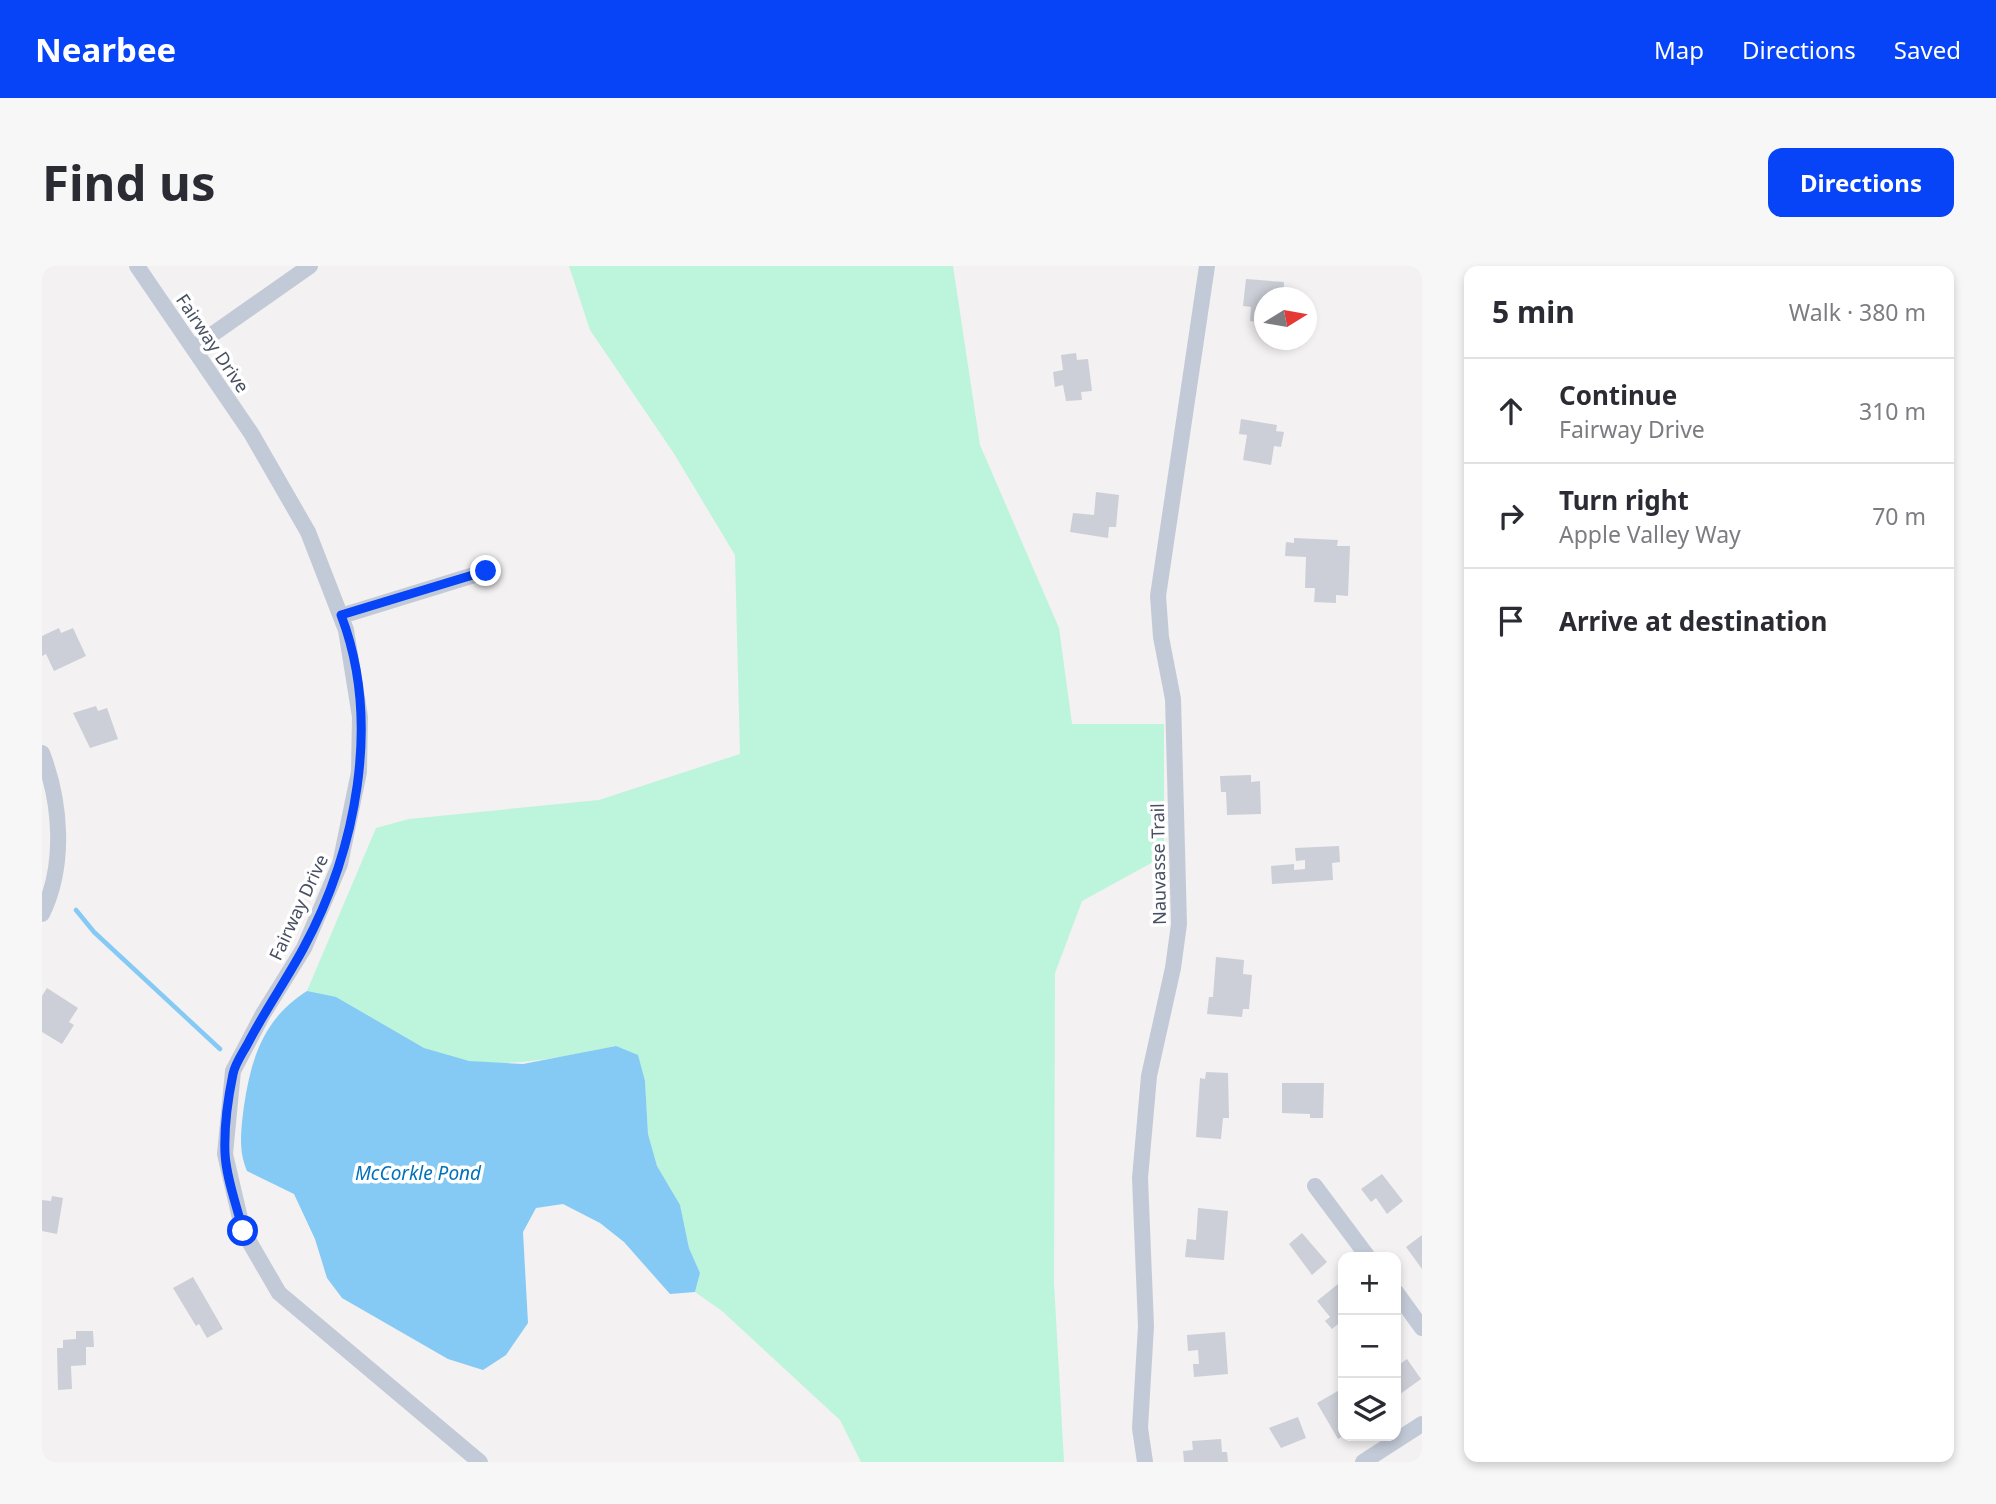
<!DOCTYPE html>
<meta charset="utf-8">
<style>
body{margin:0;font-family:"Noto Sans",sans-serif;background:#f7f7f7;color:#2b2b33}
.controls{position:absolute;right:21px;bottom:21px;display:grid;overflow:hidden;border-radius:14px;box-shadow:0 4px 10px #0003}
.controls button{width:63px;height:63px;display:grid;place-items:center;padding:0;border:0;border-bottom:2px solid #e1e1e2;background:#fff;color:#2b2b33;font:35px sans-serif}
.compass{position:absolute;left:1212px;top:21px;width:63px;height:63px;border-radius:50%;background:#fff;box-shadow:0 4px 10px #0003;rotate:79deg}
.stop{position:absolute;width:21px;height:21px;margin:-16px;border:5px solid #0743f7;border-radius:50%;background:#fff}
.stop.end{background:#0743f7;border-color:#fff;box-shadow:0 2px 7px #0008}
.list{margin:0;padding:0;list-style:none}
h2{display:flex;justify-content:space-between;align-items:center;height:91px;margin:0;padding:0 28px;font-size:30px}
h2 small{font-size:23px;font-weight:400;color:#7c7c81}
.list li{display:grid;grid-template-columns:46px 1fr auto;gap:21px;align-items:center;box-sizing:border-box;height:105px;padding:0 28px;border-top:2px solid #e1e1e2}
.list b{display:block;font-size:26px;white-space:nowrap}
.list p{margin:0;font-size:23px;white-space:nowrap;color:#7c7c81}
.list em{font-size:23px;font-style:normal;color:#7c7c81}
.icon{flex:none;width:38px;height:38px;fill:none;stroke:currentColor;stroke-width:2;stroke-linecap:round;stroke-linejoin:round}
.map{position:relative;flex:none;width:1380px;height:1196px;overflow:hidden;border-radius:14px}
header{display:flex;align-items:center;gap:42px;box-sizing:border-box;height:98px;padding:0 35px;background:#0743f7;color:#fff}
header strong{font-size:33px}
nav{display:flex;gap:38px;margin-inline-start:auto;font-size:24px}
.intro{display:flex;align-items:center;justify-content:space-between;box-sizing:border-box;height:168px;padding:0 42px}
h1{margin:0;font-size:49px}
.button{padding:18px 32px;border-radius:14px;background:#0743f7;color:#fff;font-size:24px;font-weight:700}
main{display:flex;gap:42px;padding:0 42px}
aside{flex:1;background:#fff;border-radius:14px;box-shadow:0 4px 10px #0003}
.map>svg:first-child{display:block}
.green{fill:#bcf4dc}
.water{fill:#85c9f5}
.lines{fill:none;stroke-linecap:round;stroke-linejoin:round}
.stream{stroke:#85c9f5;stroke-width:4.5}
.building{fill:#cccfd7}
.minor{stroke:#c3cad7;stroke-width:16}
.route{stroke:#0743f7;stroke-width:9}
.labels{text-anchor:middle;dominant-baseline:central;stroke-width:7;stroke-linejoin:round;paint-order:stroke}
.street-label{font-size:18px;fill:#474f61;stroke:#fff}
.water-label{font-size:19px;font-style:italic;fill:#0071ba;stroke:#fff}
</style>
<header>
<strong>Nearbee</strong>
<nav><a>Map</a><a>Directions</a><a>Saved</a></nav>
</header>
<div class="intro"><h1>Find us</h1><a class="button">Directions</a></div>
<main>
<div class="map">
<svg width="1380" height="1196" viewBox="0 0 1380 1196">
<rect width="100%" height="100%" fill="#f3f1f1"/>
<!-- green -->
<path class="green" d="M527,0H911L938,179L1017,362L1030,458H1122V590L1040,635L1013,707L1012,1017L1022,1196H819L798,1154L680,1045L653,1026L658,1007L647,982L638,940L615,900L606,868L603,815L574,780C511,792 442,811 380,781C341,761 308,735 265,725L334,562L367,553L557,534L698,488L693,289L631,186L548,64Z"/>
<!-- water -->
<path class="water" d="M265,725L294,731L382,782L427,795L481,798L574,780L596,789L603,815L606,868L615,900L638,939L647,982L658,1007L653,1026L628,1028L582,976L558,957L521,938L494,942L481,966L486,1057L464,1089L441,1104L406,1093L300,1032L285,1012L273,973L252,928L205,905C196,884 199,863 202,840C209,792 222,752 265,725Z"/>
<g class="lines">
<!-- stream -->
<path class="stream" d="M34,644L52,666L178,783"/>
</g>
<!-- building -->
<path class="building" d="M1204,13L1242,16L1241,32H1223V57L1208,55L1209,41L1201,40Z
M1034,87L1035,94L1046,93L1050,125L1039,126L1040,134L1024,135L1021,119L1013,121L1011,106L1021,104L1019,89Z
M1199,153L1235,159L1234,165L1242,166L1239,181L1232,180L1229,199L1201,194L1205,169L1197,168Z
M1054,226L1077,229L1074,261H1067L1066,272L1028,266L1031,247L1052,249Z
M1252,272L1296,274L1295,280H1308L1306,330L1294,329V337L1272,336L1273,322H1263L1264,291L1243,290L1244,276L1252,277Z
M17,362L19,367L31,362L44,390L12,405L4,388L0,390V370Z
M54,440L56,445L65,442L76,473L48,482L31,447Z
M1209,509V516L1218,515L1219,548L1185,549L1184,526H1179L1178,510Z
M1297,580L1298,596L1290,597L1291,614L1230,618L1229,600L1252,598V604L1263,603V594L1254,595L1253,582Z
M1174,691L1202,694L1201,708L1210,709L1207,743H1201L1200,751L1165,748L1167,731H1171Z
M5,722L36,742L27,756L32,759L20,778L0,766V730Z
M1164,806L1186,807L1187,852H1181L1179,873L1154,871L1158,812L1163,813Z
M1240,817H1282L1281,852H1268V848L1240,847Z
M1340,908L1361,935L1345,948L1334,932L1329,936L1319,923Z
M10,930L21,932L15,968L0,965V934L9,935Z
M1156,942L1186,945L1182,994L1143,991L1145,973L1154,974Z
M1260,967L1285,996L1270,1009L1247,978Z
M1380,969V1003L1364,981Z
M151,1011L181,1063L165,1072L157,1058L154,1060L131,1022Z
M1301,1014V1054L1290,1063L1283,1055L1288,1051L1275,1035Z
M34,1065H51L52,1081H44V1099L29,1100L30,1123L16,1124L15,1082H21V1074L34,1073Z
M1183,1066L1186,1108L1152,1111L1151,1098H1157L1156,1084L1146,1085L1145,1069Z
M1365,1093L1379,1113L1354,1131V1101Z
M1301,1122V1170L1296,1173L1275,1137Z
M1256,1151L1264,1172L1239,1182L1227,1162Z
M1179,1173L1180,1186H1185L1186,1196H1142L1141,1185L1151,1184L1150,1175Z"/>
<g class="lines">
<!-- minor -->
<path class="minor" d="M95,0L209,167L266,266L304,364L318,451L317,506L298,598L262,682L221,748L191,805L183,888L201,965L237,1027L438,1196
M151,82L268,0
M299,350L445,305
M0,487C19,536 24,599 0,648
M1273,920L1326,991
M1354,1026L1380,1062
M1103,1196L1098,1162L1104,1060L1098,912L1107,810L1131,702L1137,658L1131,433L1119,371L1116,330L1165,0
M1321,1196L1380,1158"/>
</g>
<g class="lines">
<!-- route -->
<path class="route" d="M201,965C195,940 184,912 183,887C182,863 186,832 191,808C193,798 200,788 205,779C222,746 243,716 261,683C314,585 340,456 299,349L444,305"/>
</g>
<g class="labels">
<!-- street labels -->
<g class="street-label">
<text transform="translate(171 77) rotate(56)">Fairway Drive</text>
<text transform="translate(1116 598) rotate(-91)">Nauvasse Trail</text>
<text transform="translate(256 641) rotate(-65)">Fairway Drive</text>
</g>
<!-- water labels -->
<g class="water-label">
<text x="376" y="907">McCorkle Pond</text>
</g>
</g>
</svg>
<div class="controls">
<button>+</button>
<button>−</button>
<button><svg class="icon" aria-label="layers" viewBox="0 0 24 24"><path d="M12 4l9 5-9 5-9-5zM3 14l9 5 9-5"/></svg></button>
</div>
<svg class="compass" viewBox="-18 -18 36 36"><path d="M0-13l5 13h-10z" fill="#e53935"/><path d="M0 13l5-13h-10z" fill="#7c7c81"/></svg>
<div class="stop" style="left:201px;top:965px"></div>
<div class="stop end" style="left:444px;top:305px"></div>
</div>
<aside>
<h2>5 min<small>Walk · 380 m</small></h2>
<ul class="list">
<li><svg class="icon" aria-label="ahead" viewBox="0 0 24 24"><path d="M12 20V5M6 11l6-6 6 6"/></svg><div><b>Continue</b><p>Fairway Drive</p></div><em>310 m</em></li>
<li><svg class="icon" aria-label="right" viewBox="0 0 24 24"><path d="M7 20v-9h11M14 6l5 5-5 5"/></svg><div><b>Turn right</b><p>Apple Valley Way</p></div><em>70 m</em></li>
<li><svg class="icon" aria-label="arrive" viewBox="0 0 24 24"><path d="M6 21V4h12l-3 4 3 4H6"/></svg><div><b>Arrive at destination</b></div></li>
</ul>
</aside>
</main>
